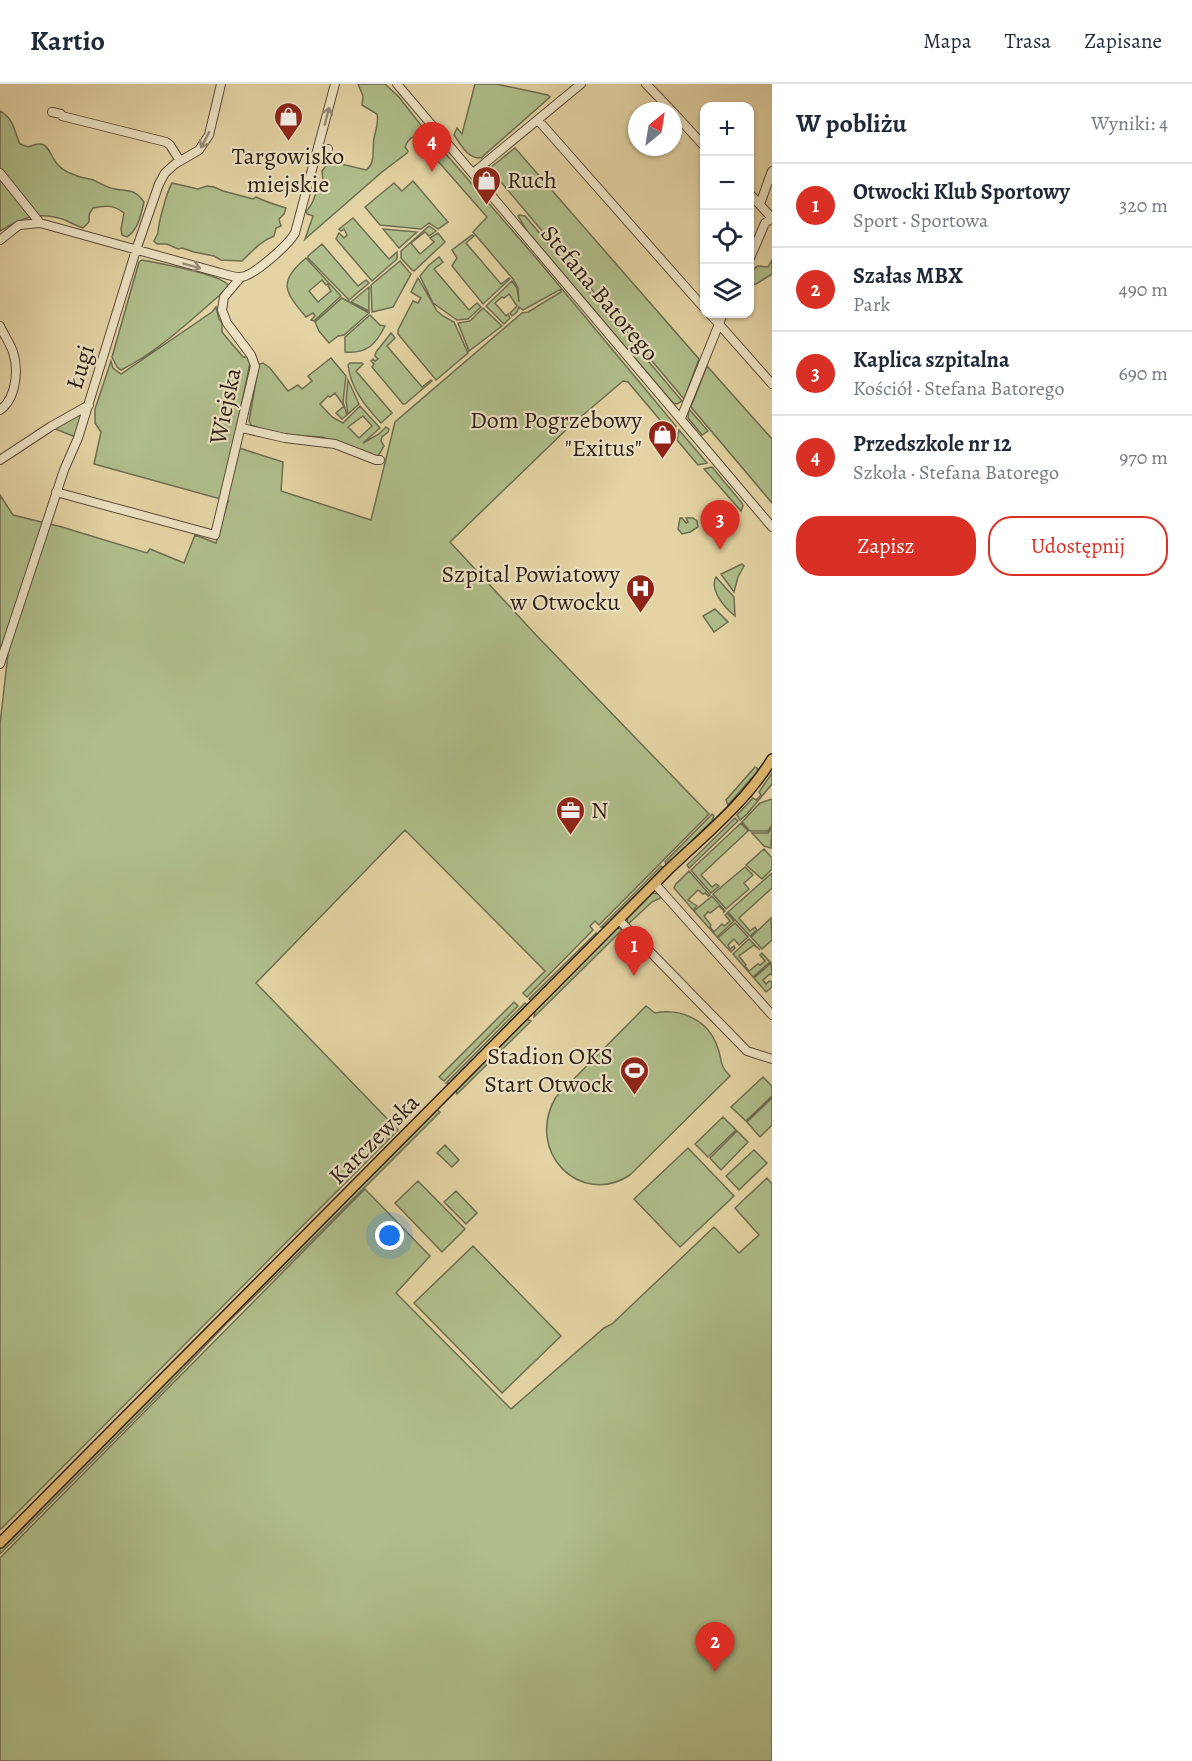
<!DOCTYPE html>
<html lang="pl">
<meta charset="utf-8">
<style>
body{margin:0;font-family:Alegreya,serif;background:#f2f2f3;color:#1f2937}
.controls{position:absolute;right:18px;top:18px;display:grid;overflow:hidden;border-radius:12px;box-shadow:0 2px 4px #0004}
.controls button{width:54px;height:54px;display:grid;place-items:center;padding:0;border:0;border-bottom:2px solid #e0e1e3;background:#fff;color:#1f2937;font:30px sans-serif}
.compass{position:absolute;left:628px;top:18px;width:54px;height:54px;border-radius:50%;background:#fff;box-shadow:0 2px 4px #0004;rotate:30deg}
.you{position:absolute;left:390px;top:1152px;width:21px;height:21px;margin:-15px;border:4px solid #fff;border-radius:50%;background:#1a73e8;box-shadow:0 0 0 9px #1a73e833}
.badge{display:grid;place-items:center;width:39px;height:39px;border-radius:50%;background:#d93025;color:#fff;font-size:20px;font-weight:700}
.pin{position:absolute;translate:-50% -50px;filter:drop-shadow(0 2px 3px #0008)}
.pin::after{content:'';position:absolute;top:32px;width:21px;height:18px;background:inherit;clip-path:polygon(0 0,100% 0,50% 100%)}
.list{margin:0;padding:0;list-style:none}
h2{display:flex;justify-content:space-between;align-items:center;height:78px;margin:0;padding:0 24px;font-size:26px}
h2 small{font-size:20px;font-weight:400;color:#747a83}
.list li{display:grid;grid-template-columns:39px 1fr auto;gap:18px;align-items:center;box-sizing:border-box;height:84px;padding:0 24px;border-top:2px solid #e0e1e3}
.list b{display:block;font-size:22px;white-space:nowrap}
.list p{margin:0;font-size:20px;white-space:nowrap;color:#747a83}
.list em{font-size:20px;font-style:normal;color:#747a83}
.actions{display:flex;gap:12px;padding:18px 24px}
.actions a{flex:1;padding:14px 0;border:2px solid #d93025;border-radius:24px;text-align:center;font-size:21px;color:#d93025}
.actions .main{background:#d93025;color:#fff}
.icon{flex:none;width:33px;height:33px;fill:none;stroke:currentColor;stroke-width:2;stroke-linecap:round;stroke-linejoin:round}
.map{position:relative;flex:none;width:772px;height:1677px;overflow:hidden}
header{display:flex;align-items:center;gap:36px;box-sizing:border-box;height:84px;padding:0 30px;background:#fff;border-bottom:2px solid #e0e1e3}
header strong{font-size:28px}
nav{display:flex;gap:33px;margin-inline-start:auto;font-size:21px}
main{display:flex}
aside{flex:1;background:#fff}
.map>svg:first-child{display:block}
.green{fill:#afbe8b;stroke:#6e6e51;stroke-width:1.5;fill-rule:evenodd}
.lines{fill:none;stroke-linecap:round;stroke-linejoin:round}
.minor-casing{stroke:#5c4c3a;stroke-width:10}
.major-casing{stroke:#2e1e17;stroke-width:12}
.minor{stroke:#ede3c4;stroke-width:8}
.major{stroke:#e2ba72;stroke-width:9}
.oneway{stroke:#978a76}
.labels{text-anchor:middle;dominant-baseline:central;stroke-width:4.5;stroke-linejoin:round;paint-order:stroke}
.poi-label{font-size:24px;fill:#2e1e17;stroke:#ede3c4;text-anchor:end}
.street-label{font-size:24px;fill:#2e1e17;stroke:#ede3c4}
</style>
<header>
<strong>Kartio</strong>
<nav><a>Mapa</a><a>Trasa</a><a>Zapisane</a></nav>
</header>
<main>
<div class="map">
<svg width="772" height="1677" viewBox="0 0 772 1677">
<rect width="100%" height="100%" fill="#e4d4a5"/>
<filter id="stains"><feTurbulence type="fractalNoise" baseFrequency=".00333" numOctaves="4"/><feColorMatrix values="0 0 0 0 .2 0 0 0 0 .09 0 0 0 0 .02 0 0 0 .5 -.17"/></filter>
<radialGradient id="worn" r=".72"><stop offset=".6" stop-color="#630" stop-opacity="0"/><stop offset="1" stop-color="#630" stop-opacity=".3"/></radialGradient>
<!-- green -->
<path class="green" d="M358,0H385L399,13L427,49C416,53 410,50 405,63L408,67L407,69L382,88L305,155L313,132L307,130L306,127C317,118 313,106 323,97L322,87L326,82L325,76L366,86C376,79 372,65 374,54C376,45 379,39 377,30L362,21L363,12Z
M475,0H496L548,11L550,13L481,74C468,75 461,61 454,51L457,44L462,50Z
M0,27C14,35 14,47 20,60L28,63C51,53 47,70 59,82C63,86 69,89 75,91C81,94 87,94 93,96C100,99 108,104 115,105C129,108 134,104 144,118C141,131 138,146 127,153L122,151L121,145L124,129C114,121 105,121 93,124L89,131V138L83,144C77,142 71,139 65,136C39,127 22,133 0,147Z
M439,62L537,175L676,342L673,347L670,348L628,298L623,297L569,343L450,458L536,551L709,730L599,841L595,837L590,842L593,846L527,913L523,909L545,887L405,746L256,899L398,1046L0,1446V640L8,570L0,565V411L13,431L62,443L147,469L150,465L184,479L195,451L216,459L228,417L94,380L101,348L95,339V325L111,277L113,284L121,290L212,228L216,223L219,235L222,239V248L243,273H249L250,279L233,362L283,378L281,407L371,436L395,338L522,229L528,228L561,208V205L523,226L519,223L517,228L512,232L510,229L517,222L509,210L504,214L502,213L495,219L506,232L508,230L510,234L504,240L486,222L512,197L517,204L519,218L518,204L513,195L473,148L487,133L429,67Z
M515,64L699,275L684,315L495,91L490,89V84Z
M413,97L448,138L438,145L429,139L421,145L380,141L365,123L394,99L402,107Z
M172,99L198,105L207,102L214,103L223,107L253,115L256,113C266,118 276,121 286,124L284,130L279,135L281,142L276,144L274,152C261,157 252,167 242,177L221,176L214,172L194,168L182,164L178,165L167,160H157L154,157L158,149C158,140 167,107 172,99Z
M519,131L525,132L682,317L677,320L673,319L527,147L518,132Z
M353,134L389,175L397,168V175L372,197L336,155L339,149L344,154L347,151L344,145L341,147L339,145Z
M429,142L436,147L429,152L425,148L411,159L420,170L434,158L430,154L438,149L445,158L414,187L412,186L401,174V167Z
M383,145L417,148L399,164Z
M472,151L474,152L466,159L501,200L509,194L510,195L483,220L452,182L457,174L452,166Z
M322,160L358,202L366,196L369,199L349,216L308,174V172Z
M439,173L443,178L434,185L469,226L477,219L481,223L468,235L457,236L433,219L420,192L429,181Z
M306,174L329,199L326,201L322,196L309,207L318,218L331,207L328,202L330,200L341,212L314,237L311,236L315,232L313,229L306,233C285,208 277,198 306,174Z
M142,176C158,179 220,190 228,201V204C194,233 161,266 121,286L117,283L112,273L139,178Z
M772,176V190L756,200L750,201C749,193 750,186 758,182L768,183Z
M400,177L411,190L393,223L372,228L371,201Z
M418,194L437,227L443,232L454,238L468,269L436,296L398,250V246L413,217L418,219L421,214L411,208Z
M369,203V227L351,218Z
M342,214L369,229L344,251L338,252L329,259L319,247L315,238Z
M483,224L502,242L469,267L458,239L470,237Z
M370,231L380,241L385,242C376,260 367,270 345,268V253Z
M391,249L395,254L387,262L422,303L431,296L432,297L405,320H403L372,283L374,280L371,277L373,275L375,277L378,275L375,272L376,268Z
M331,274L346,292L343,318L347,331L342,335L336,329L344,322L335,309L330,313L328,312L320,320L332,333L343,339L360,322L380,344L363,359L379,350L386,343L389,345L388,348L382,353L381,357L384,362L378,372H374L322,353L290,351L268,347L251,341L249,337L259,280L263,279L270,284L288,307L298,301L302,305L312,297L308,292ZM363,332L372,342L359,354L348,343Z
M350,279H362L363,280L356,287L392,329L381,339C365,322 351,305 348,281Z
M707,282L772,355V419L691,323Z
M348,296L359,320L348,330L346,317Z
M89,321L78,354L50,343Z
M689,325L708,347L702,351L688,334Z
M679,346L707,379L698,381L677,356Z
M712,383L742,419L743,422L741,427L704,385Z
M680,434H682L686,439L688,438L686,434H693L697,437L698,443L690,448L682,450L678,445Z
M742,480L744,482L738,493L734,508L721,490Z
M716,493L734,513L735,532C725,524 709,506 716,493Z
M715,525L728,538L714,548L703,532Z
M755,683L758,685L757,688L728,721L726,716Z
M772,689V700L747,730L740,736L737,731L753,714L756,716L761,711L759,708Z
M772,715V741L768,747H750L742,738L760,719Z
M712,730L714,732L712,737L667,782L665,778Z
M735,734L738,737L689,784L687,781Z
M741,739L748,747L701,791L712,803L716,800L719,802L711,809L691,786Z
M772,744L771,764L764,762L752,749H768Z
M764,765L772,774V785L762,795L746,781Z
M661,782L664,785L606,843H601Z
M745,783L753,791L744,799L749,805L726,825L713,810Z
M689,787L710,811L708,812L705,809L703,810L698,806L688,816L697,822L693,826L674,804L676,800Z
M772,789V804L739,834L750,847L755,843L757,846L750,852L728,828Z
M652,809L658,810L662,813L652,818L628,840L627,835L629,831Z
M712,812L725,827L723,829L724,827L719,822L710,829L708,828L704,832L711,841L710,843L714,848L722,840L724,842L730,837L725,831L727,829L734,837L717,853L694,827Z
M771,834L772,856L762,865L751,853Z
M735,839L748,853L739,861L734,855L728,861L730,865L734,862L735,864L731,868L718,854Z
M616,844L623,845L534,933L535,926Z
M596,849V853L532,917L529,915Z
M749,855L760,866L754,861L739,872L746,881L745,882L749,887L758,880L760,881L765,877L760,871L762,869L770,878L753,893L733,870Z
M771,879L772,891L770,890L763,896L766,900L769,897L772,898V903L766,908L754,894Z
M514,918L518,922L517,923L444,997L439,993Z
M525,919L527,921L526,923L451,999H446Z
M646,922L655,929C681,924 708,936 717,962C723,976 718,980 730,992L630,1091C580,1124 524,1067 556,1013Z
M526,935L531,937L457,1010L456,1006Z
M763,993L772,1002V1012L746,1037L731,1023Z
M772,1014V1041L760,1053L747,1038Z
M436,1025L440,1028L293,1175L226,1240L170,1299L0,1470V1464Z
M723,1033L736,1046L708,1073L695,1060Z
M737,1047L748,1058L721,1086L710,1074Z
M445,1061L459,1076L452,1083L437,1069Z
M688,1064L734,1112L680,1163L634,1115Z
M754,1066L767,1079L739,1106L726,1092Z
M767,1094L772,1100V1677H0V1474L365,1105L430,1172L396,1209L511,1325L604,1244L612,1240L714,1143L739,1169L759,1151L735,1124Z
M418,1097L465,1145L442,1168L395,1119Z
M456,1107L477,1129L466,1140L444,1118Z
M473,1162L561,1252L502,1309L414,1219Z"/>
<g class="lines">
<defs>
<path id="minor" d="M397,0L772,443
M646,0L672,27
M52,28L61,30L62,32L166,58L170,61L180,77
M673,28L704,62
M538,36L704,224
M318,64L328,65
M0,89L40,139
M473,89L581,0
M750,110L772,134
M760,120L772,87
M0,156L19,141L40,139L217,188C224,190 233,193 240,193C253,193 289,160 295,149L335,0
M750,174L765,139L772,134
M710,230L772,300
M0,242C4,251 10,259 13,268C19,286 16,315 0,326
M681,334L723,230
M242,344L285,354L335,360L376,376H380
M0,376L50,343L89,321
M56,408L215,451L255,282L251,271L227,239L222,226L224,213L241,193
M0,580L64,386L78,354L136,166L159,100L165,89L175,80L199,66L209,51L221,0
M655,800L772,931
M619,836L747,967L772,975"/>
<path id="major" d="M0,1459L668,786C705,751 746,718 772,675"/>
</defs>
<!-- minor casing -->
<use href="#minor" class="minor-casing"/>
<!-- major casing -->
<use href="#major" class="major-casing"/>
<!-- minor -->
<use href="#minor" class="minor"/>
<!-- major -->
<use href="#major" class="major"/>
</g>
<!-- one-way arrows -->
<defs><path id="oneway-shaft" d="M-6 0H5M1.5-3L5.5 0L1.5 3" fill="none" stroke-width="1.6" stroke-linecap="round" stroke-linejoin="round" transform="scale(1.5)"/></defs>
<g class="oneway">
<use href="#oneway-shaft" transform="translate(327 32) rotate(-75)"/>
<use href="#oneway-shaft" transform="translate(205 56) rotate(118)"/>
<use href="#oneway-shaft" transform="translate(192 182) rotate(15)"/>
</g>
<!-- icons -->
<defs>
<symbol id="shop-pin" viewBox="-11 -11 22 30"><path d="M0 17L-7.5 6A9.5 9.5 0 1 1 7.5 6Z" fill="#8f2418" stroke="#ede3c4"/><path d="M-5-2.5h2.3a2.7 3.5 0 0 1 5.4 0H5L5.5 6h-11ZM-1.5-2.5h3a1.5 2.3 0 0 0-3 0Z" fill="#fff"/></symbol>
<symbol id="hospital-pin" viewBox="-11 -11 22 30"><path d="M0 17L-7.5 6A9.5 9.5 0 1 1 7.5 6Z" fill="#8f2418" stroke="#ede3c4"/><path d="M-5-5h3v3.5h4V-5h3V5h-3V1.5h-4V5h-3Z" fill="#fff"/></symbol>
<symbol id="office-pin" viewBox="-11 -11 22 30"><path d="M0 17L-7.5 6A9.5 9.5 0 1 1 7.5 6Z" fill="#8f2418" stroke="#ede3c4"/><path d="M-6-3h4V-5.5h4V-3h4V5H-6ZM-1-4.5V-3h2v-1.5ZM-6 0V1H6V0Z" fill="#fff"/></symbol>
<symbol id="stadium-pin" viewBox="-11 -11 22 30"><path d="M0 17L-7.5 6A9.5 9.5 0 1 1 7.5 6Z" fill="#8f2418" stroke="#ede3c4"/><path d="M0-5a6.5 5 0 1 0 0 10a6.5 5 0 1 0 0-10ZM-3.5-1.8h7v3.6h-7Z" fill="#fff"/></symbol>
</defs>
<g fill-rule="evenodd">
<use href="#shop-pin" x="272" y="16" width="33" height="45"/>
<use href="#shop-pin" x="470" y="80" width="33" height="45"/>
<use href="#shop-pin" x="646" y="334" width="33" height="45"/>
<use href="#hospital-pin" x="624" y="488" width="33" height="45"/>
<use href="#office-pin" x="554" y="710" width="33" height="45"/>
<use href="#stadium-pin" x="618" y="970" width="33" height="45"/>
</g>
<g class="labels">
<!-- poi labels -->
<g class="poi-label">
<text x="288" y="72" text-anchor="middle">Targowisko<tspan x="288" dy="28">miejskie</tspan></text>
<text x="507" y="96" text-anchor="start">Ruch</text>
<text x="642" y="336">Dom Pogrzebowy<tspan x="642" dy="28">"Exitus"</tspan></text>
<text x="620" y="490">Szpital Powiatowy<tspan x="620" dy="28">w Otwocku</tspan></text>
<text x="591" y="726" text-anchor="start">N</text>
<text x="613" y="972">Stadion OKS<tspan x="613" dy="28">Start Otwock</tspan></text>
</g>
<!-- street labels -->
<g class="street-label">
<text transform="translate(600 209) rotate(50)">Stefana Batorego</text>
<text transform="translate(80 283) rotate(-73)">Ługi</text>
<text transform="translate(225 322) rotate(-78)">Wiejska</text>
<text transform="translate(374 1055) rotate(-45)">Karczewska</text>
</g>
</g>
<rect width="100%" height="100%" filter="url(#stains)"/>
<rect width="100%" height="100%" fill="url(#worn)"/>
</svg>
<div class="controls">
<button>+</button>
<button>−</button>
<button><svg class="icon" aria-label="locate" viewBox="0 0 24 24"><circle cx="12" cy="12" r="6"/><path d="M12 2v4M12 18v4M2 12h4M18 12h4"/></svg></button>
<button><svg class="icon" aria-label="layers" viewBox="0 0 24 24"><path d="M12 4l9 5-9 5-9-5zM3 14l9 5 9-5"/></svg></button>
</div>
<svg class="compass" viewBox="-18 -18 36 36"><path d="M0-13l5 13h-10z" fill="#e53935"/><path d="M0 13l5-13h-10z" fill="#747a83"/></svg>
<div class="you"></div>
<div class="pin badge" style="left:634px;top:892px">1</div>
<div class="pin badge" style="left:715px;top:1588px">2</div>
<div class="pin badge" style="left:720px;top:466px">3</div>
<div class="pin badge" style="left:432px;top:88px">4</div>
</div>
<aside>
<h2>W pobliżu<small>Wyniki: 4</small></h2>
<ul class="list">
<li><span class="badge">1</span><div><b>Otwocki Klub Sportowy</b><p>Sport · Sportowa</p></div><em>320 m</em></li>
<li><span class="badge">2</span><div><b>Szałas MBX</b><p>Park</p></div><em>490 m</em></li>
<li><span class="badge">3</span><div><b>Kaplica szpitalna</b><p>Kościół · Stefana Batorego</p></div><em>690 m</em></li>
<li><span class="badge">4</span><div><b>Przedszkole nr 12</b><p>Szkoła · Stefana Batorego</p></div><em>970 m</em></li>
</ul>
<div class="actions"><a class="main">Zapisz</a><a>Udostępnij</a></div>
</aside>
</main>
